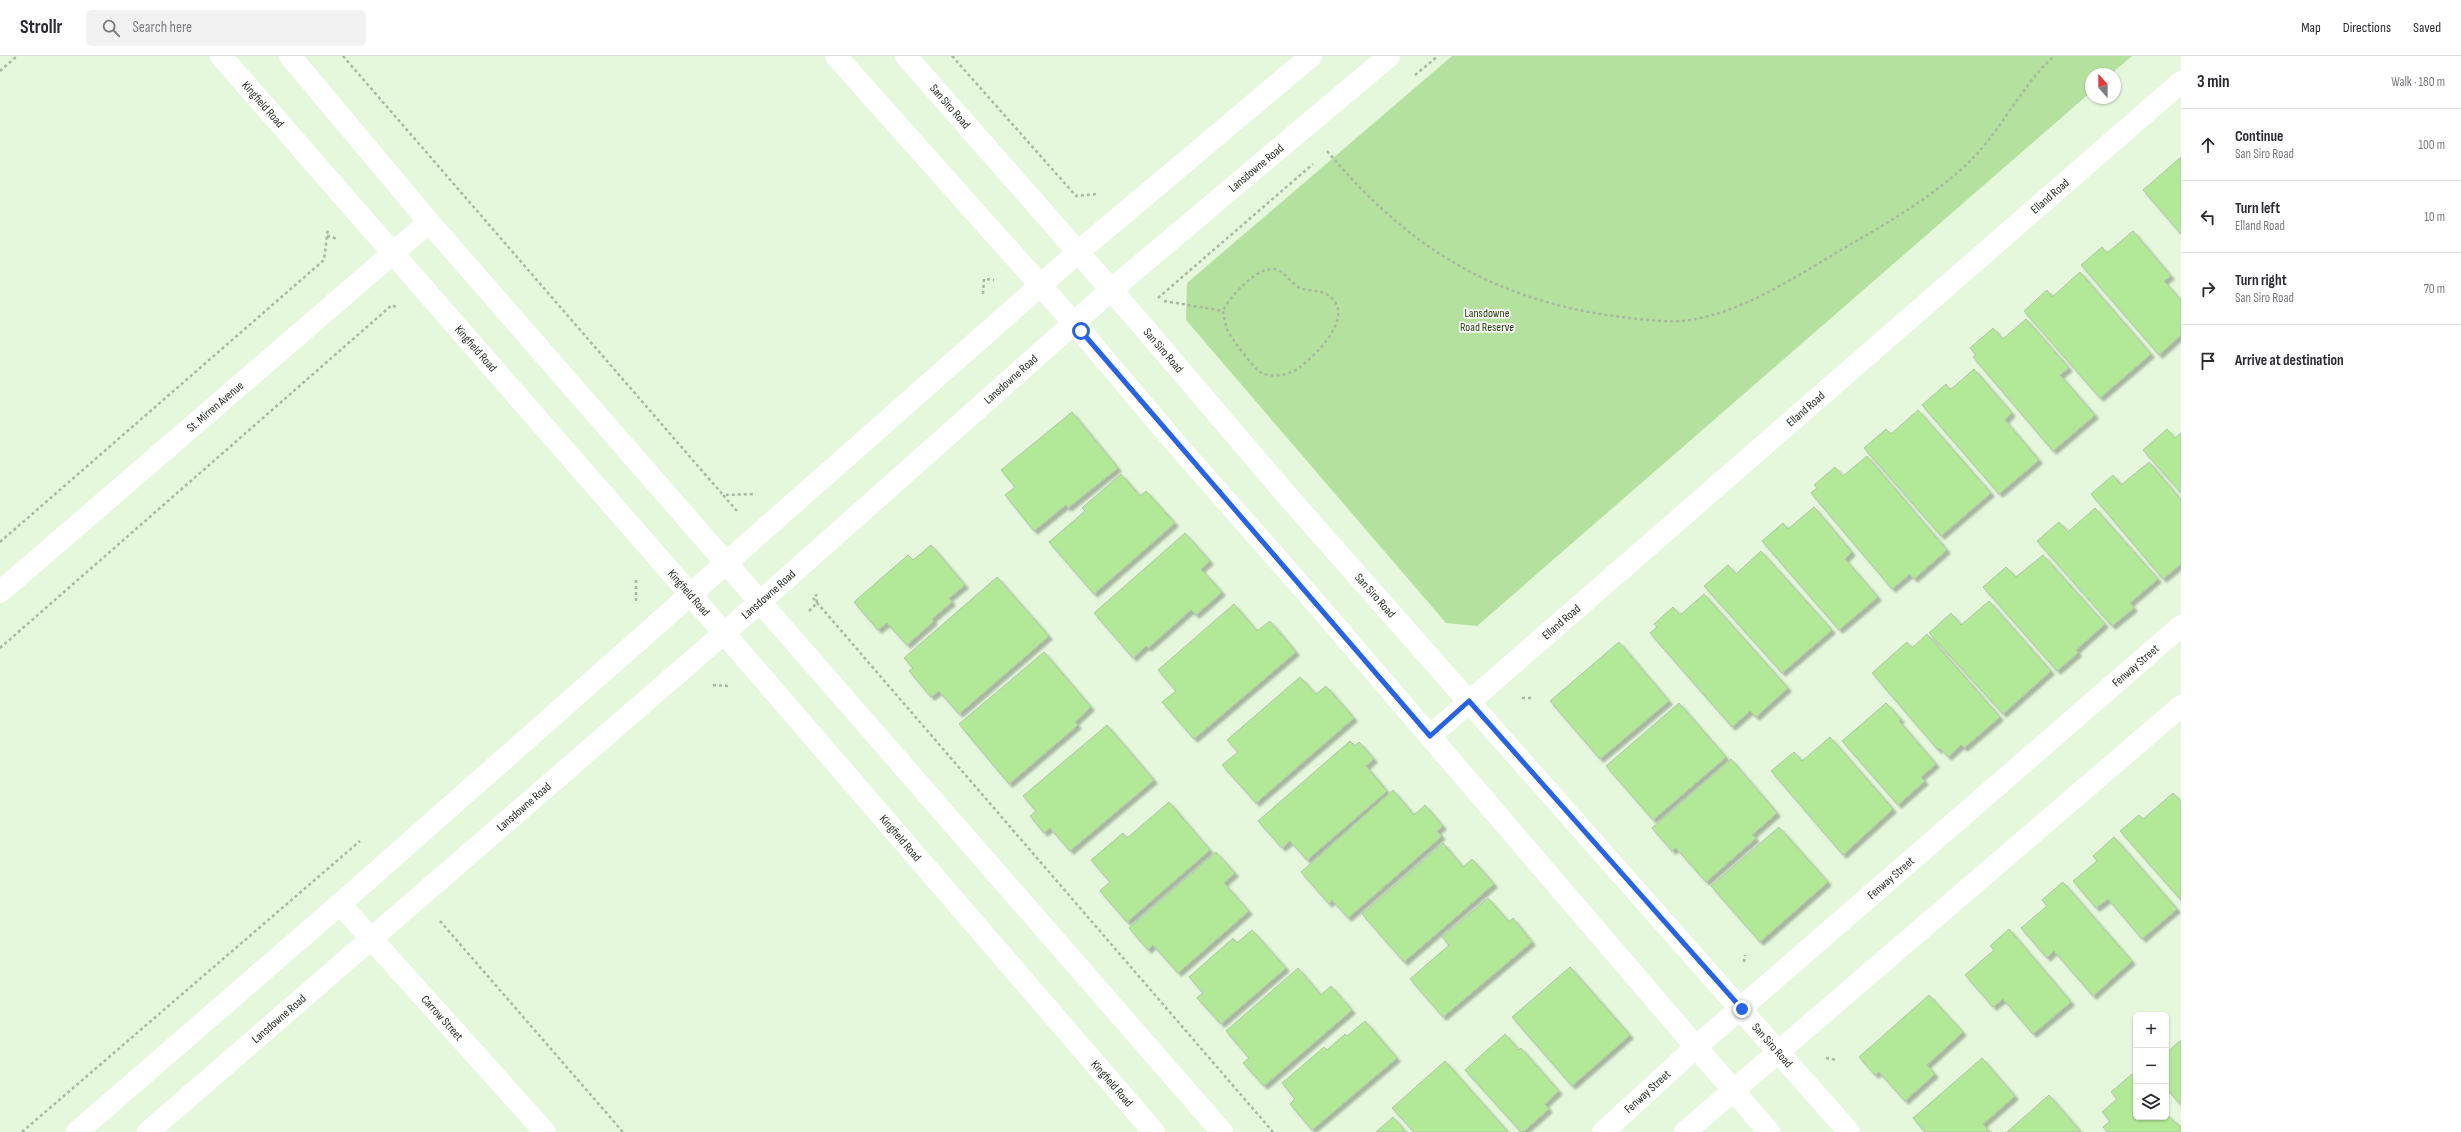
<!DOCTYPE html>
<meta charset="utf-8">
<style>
body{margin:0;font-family:"Sofia Sans Condensed",sans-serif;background:#f2f2f3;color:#2b2b33}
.controls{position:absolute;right:12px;bottom:12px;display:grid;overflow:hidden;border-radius:6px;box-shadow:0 1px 3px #0004}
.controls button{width:36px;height:36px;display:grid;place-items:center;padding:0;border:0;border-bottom:1px solid #e1e1e2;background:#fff;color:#2b2b33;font:20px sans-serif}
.compass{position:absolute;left:2085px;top:12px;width:36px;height:36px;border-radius:50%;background:#fff;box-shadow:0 1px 3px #0004;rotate:339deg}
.stop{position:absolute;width:12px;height:12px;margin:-9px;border:3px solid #2563eb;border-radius:50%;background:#fff}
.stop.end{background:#2563eb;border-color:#fff;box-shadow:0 1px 4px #0008}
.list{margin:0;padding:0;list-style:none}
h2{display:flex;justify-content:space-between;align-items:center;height:52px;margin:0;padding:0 16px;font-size:17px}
h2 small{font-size:13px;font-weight:400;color:#7c7c81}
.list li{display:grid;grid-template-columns:26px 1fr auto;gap:12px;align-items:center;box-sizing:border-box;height:72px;padding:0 16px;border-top:1px solid #e1e1e2}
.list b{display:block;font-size:15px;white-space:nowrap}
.list p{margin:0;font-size:13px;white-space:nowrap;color:#7c7c81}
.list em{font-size:13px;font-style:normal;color:#7c7c81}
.icon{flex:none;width:22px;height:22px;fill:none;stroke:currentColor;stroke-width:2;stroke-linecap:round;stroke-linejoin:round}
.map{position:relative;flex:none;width:2181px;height:1076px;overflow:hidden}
header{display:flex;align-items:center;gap:24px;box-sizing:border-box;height:56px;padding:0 20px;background:#fff;border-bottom:1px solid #e1e1e2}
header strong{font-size:19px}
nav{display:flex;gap:22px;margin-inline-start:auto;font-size:14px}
.search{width:280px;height:36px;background:#f2f2f3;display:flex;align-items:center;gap:10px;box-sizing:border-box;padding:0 14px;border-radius:6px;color:#7c7c81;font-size:15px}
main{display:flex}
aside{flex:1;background:#fff}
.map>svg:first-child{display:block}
.green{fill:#b4e19e}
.building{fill:#b1e996;stroke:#b1c4a9;filter:url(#shadow)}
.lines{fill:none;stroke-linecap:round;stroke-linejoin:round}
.path{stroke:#a9b8a2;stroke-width:2.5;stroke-dasharray:3 3;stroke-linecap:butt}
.minor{stroke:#fff;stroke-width:22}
.route{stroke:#2563eb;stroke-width:5}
.labels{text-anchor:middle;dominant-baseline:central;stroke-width:3.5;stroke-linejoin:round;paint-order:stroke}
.street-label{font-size:12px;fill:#293026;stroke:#fefefe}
.park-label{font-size:12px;fill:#1a3b01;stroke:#fefefe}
</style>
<header>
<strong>Strollr</strong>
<div class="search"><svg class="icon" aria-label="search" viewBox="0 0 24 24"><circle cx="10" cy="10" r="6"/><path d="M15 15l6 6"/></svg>Search here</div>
<nav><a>Map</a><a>Directions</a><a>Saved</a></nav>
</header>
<main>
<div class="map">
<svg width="2181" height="1076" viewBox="0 0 2181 1076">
<defs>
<filter id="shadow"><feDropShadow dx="3.5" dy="3.5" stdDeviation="1" flood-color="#0004"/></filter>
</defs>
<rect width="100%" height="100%" fill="#e5f8dc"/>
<!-- green -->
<path class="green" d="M1452,0H2132L2111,18H2091V36L1477,570L1446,567L1186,264L1187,227Z"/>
<!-- building -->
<path class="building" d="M2181,101V178L2143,134Z
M2133,175L2171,220L2164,225L2181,244V279L2159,299L2081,209L2102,191L2107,197Z
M2080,216L2151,298L2100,342L2024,255L2047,234L2052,241Z
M2026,263L2069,312L2060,319L2095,359L2053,395L1973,301L1976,299L1970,292L1993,272L2003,283Z
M1974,313L2012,357L2005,364L2039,404L1999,438L1922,349L1946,328L1950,334Z
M1918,354L1991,437L1941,480L1864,392L1886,373L1891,378Z
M1072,356L1118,412L1068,452L1066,449L1034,475L1005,439L1015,431L1001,414Z
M2167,373L2175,382L2181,377V437L2143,394Z
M1867,400L1947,494L1914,523L1910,518L1892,533L1811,437L1817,432L1814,429L1835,411L1843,420Z
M2149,406L2181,444V508L2163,523L2091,438L2113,419L2121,429Z
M1121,418L1140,440L1146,435L1175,467L1094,538L1049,486L1085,455L1082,452Z
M1814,451L1852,496L1845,503L1878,541L1839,574L1762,485L1783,467L1788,473Z
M2095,452L2158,523L2130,547L2134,552L2112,570L2037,485L2059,466L2068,476Z
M1185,477L1210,505L1201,513L1222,536L1196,559L1191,554L1148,592L1146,590L1133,602L1094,557Z
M931,489L965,529L949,542L952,546L932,563L934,565L907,589L887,567L878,574L854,546L908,499L913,504Z
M1761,495L1832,574L1782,617L1704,530L1728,509L1736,518Z
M2043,499L2105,568L2076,594L2078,597L2057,615L1983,531L2006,511L2016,521Z
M997,521L1049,580L959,658L939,635L931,641L909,615L913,612L904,602Z
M1704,538L1788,632L1756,661L1750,655L1732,671L1650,577L1657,571L1654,568L1673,551L1680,559Z
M1989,545L2051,615L2003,658L1929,577L1951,557L1961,569Z
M1234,548L1257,575L1270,565L1296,596L1194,683L1162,646L1176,635L1158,614Z
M1927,578L2000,661L1964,692L1961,689L1948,701L1940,692L1938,694L1872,617L1907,586L1912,592Z
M1619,586L1669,645L1600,703L1550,645Z
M1044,596L1091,651L1075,666L1078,669L1009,728L959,668Z
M1300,621L1316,638L1326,630L1354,662L1256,747L1222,709L1238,696L1227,684Z
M1679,647L1726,701L1653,764L1606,710Z
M1886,647L1901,663L1899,665L1936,708L1921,721L1925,725L1898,749L1842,685Z
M1107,669L1154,724L1070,795L1050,772L1044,777L1030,760L1036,755L1023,740Z
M1830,681L1893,753L1843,799L1771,715L1794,696L1802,705Z
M1350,685L1355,690L1359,686L1374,703L1366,710L1387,735L1307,804L1290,785L1282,792L1258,765Z
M1731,703L1777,757L1752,779L1756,782L1706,826L1676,792L1672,795L1652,772Z
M1393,734L1414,759L1425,749L1443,770L1437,775L1442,780L1348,862L1332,844L1329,848L1301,816Z
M2173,737L2181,746V844L2120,775L2139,759L2143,763Z
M1169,746L1210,794L1127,866L1100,835L1110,826L1091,804L1123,777L1127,782Z
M1779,771L1828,826L1760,886L1711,830Z
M2114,781L2177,853L2142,883L2108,843L2096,852L2073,825L2097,805L2093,800Z
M1443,787L1463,811L1472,803L1494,828L1404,906L1362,858Z
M1216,796L1235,817L1224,827L1249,855L1178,917L1153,889L1148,894L1129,872Z
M2063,826L2132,905L2093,940L2054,895L2047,902L2021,872L2047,850L2042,844Z
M1488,842L1509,866L1513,862L1532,886L1443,961L1410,923L1449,889L1442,881Z
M2009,873L2071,946L2033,978L2003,943L1993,951L1965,919L1994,894L1990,890Z
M1252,874L1286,912L1221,968L1197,942L1203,937L1189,921L1233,882L1237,887Z
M1570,911L1630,979L1572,1030L1512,961Z
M1298,912L1321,939L1331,930L1352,954L1264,1030L1243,1007L1249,1002L1226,975Z
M1929,939L1963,976L1927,1009L1935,1018L1905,1045L1879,1016L1875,1019L1859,1001Z
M1365,965L1397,1002L1312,1074L1290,1048L1295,1043L1282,1027L1324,991L1327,994L1345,978L1347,980Z
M1505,978L1519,994L1521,992L1559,1035L1545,1048L1549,1053L1523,1076H1521L1465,1014Z
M2181,984V1049L2166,1032V997Z
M1982,1002L2015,1040L1983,1068L1990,1076H1925L1913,1062Z
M1445,1005L1508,1076H1414L1392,1052Z
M2132,1018L2136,1023V1061H2166V1058L2181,1071V1076H2107L2103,1071L2110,1065L2102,1056L2117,1043L2111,1036Z
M2049,1039L2081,1076H2007Z
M1393,1061L1406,1076H1376Z"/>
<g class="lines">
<!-- path -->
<path class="path" d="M343,0L723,439
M952,0L1076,140L1097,138
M0,15L17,0
M1415,19L1438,0
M1327,95C1407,190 1489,242 1613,260C1641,263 1673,269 1701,262C1753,250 1800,218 1846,191C1889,166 1934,140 1969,106C2002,74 2020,31 2054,0
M327,180L338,183
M983,238L984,223L994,224
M1158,242L1313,108
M1164,245L1223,255C1224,261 1225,267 1227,273C1230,281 1253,311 1260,316C1272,323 1290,319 1300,311C1317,298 1359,257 1326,238C1319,234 1310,235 1302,233C1293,229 1287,219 1278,214C1261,206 1229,241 1223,255
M737,455L723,439L756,438
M0,486L324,204L328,172
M636,524V545
M813,542L1273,1076
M809,555L817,547L816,538
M0,592L392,249L398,252
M713,629L728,630
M1522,642H1533
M440,865L623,1076
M1744,906L1745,899
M1826,1002L1837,1004
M22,1076L360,785"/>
<!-- minor -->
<g class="minor">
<path id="s1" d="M221,0L724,577L1154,1076"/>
<path d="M290,0L429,166L1222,1076"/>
<path d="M836,0L1074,267L1178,390L1302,531L1769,1076"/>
<path id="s2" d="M906,0L1135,261L1290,443L1849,1076"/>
<path id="s3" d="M0,536L429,166"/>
<path id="s4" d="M1430,680L2181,26"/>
<path id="s5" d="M340,848L545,1076"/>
<path d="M77,1076L340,848L1077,197L1311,0"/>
<path id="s6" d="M148,1076L760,546L1111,234L1389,0"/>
<path id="s7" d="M1603,1076L1696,991L2181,570"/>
<path d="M1685,1076L2181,650"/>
</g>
</g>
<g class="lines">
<!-- route -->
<path class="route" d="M1081,275L1430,680L1469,645L1742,953"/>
</g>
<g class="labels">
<!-- street labels -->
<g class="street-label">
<text stroke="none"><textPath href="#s1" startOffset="64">Kingfield Road</textPath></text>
<text stroke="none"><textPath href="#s2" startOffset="67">San Siro Road</textPath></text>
<text stroke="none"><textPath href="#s6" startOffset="1469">Lansdowne Road</textPath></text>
<text stroke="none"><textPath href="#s4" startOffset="822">Elland Road</textPath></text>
<text stroke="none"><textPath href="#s1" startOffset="388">Kingfield Road</textPath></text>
<text stroke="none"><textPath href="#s2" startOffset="391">San Siro Road</textPath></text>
<text stroke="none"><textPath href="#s6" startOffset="1145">Lansdowne Road</textPath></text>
<text stroke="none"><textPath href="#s3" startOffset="284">St. Mirren Avenue</textPath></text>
<text stroke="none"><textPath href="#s4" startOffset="498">Elland Road</textPath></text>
<text stroke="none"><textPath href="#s1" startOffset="712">Kingfield Road</textPath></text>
<text stroke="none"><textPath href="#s6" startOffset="821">Lansdowne Road</textPath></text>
<text stroke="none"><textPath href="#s2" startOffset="715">San Siro Road</textPath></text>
<text stroke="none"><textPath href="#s4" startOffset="174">Elland Road</textPath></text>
<text stroke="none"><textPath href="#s7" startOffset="708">Fenway Street</textPath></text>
<text stroke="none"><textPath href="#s6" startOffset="497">Lansdowne Road</textPath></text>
<text stroke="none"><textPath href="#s1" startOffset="1036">Kingfield Road</textPath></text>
<text stroke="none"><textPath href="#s7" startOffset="384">Fenway Street</textPath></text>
<text stroke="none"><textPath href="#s5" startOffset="153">Carrow Street</textPath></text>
<text stroke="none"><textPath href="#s6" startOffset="173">Lansdowne Road</textPath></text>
<text stroke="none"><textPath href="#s2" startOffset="1315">San Siro Road</textPath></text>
<text stroke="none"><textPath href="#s1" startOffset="1360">Kingfield Road</textPath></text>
<text stroke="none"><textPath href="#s7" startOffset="60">Fenway Street</textPath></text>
</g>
<!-- park labels -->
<g class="park-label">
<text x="1487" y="257">Lansdowne<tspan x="1487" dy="14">Road Reserve</tspan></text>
</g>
</g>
</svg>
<div class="controls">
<button>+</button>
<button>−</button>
<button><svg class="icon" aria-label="layers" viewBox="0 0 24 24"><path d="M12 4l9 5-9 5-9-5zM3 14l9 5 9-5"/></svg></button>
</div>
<svg class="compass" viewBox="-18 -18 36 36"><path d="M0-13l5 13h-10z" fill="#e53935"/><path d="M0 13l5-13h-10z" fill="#7c7c81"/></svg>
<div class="stop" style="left:1081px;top:275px"></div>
<div class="stop end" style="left:1742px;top:953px"></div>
</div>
<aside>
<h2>3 min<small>Walk · 180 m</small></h2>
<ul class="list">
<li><svg class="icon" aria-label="ahead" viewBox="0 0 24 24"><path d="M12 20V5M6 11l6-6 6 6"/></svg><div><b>Continue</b><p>San Siro Road</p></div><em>100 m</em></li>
<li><svg class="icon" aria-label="left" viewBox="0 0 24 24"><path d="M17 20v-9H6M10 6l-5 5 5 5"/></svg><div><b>Turn left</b><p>Elland Road</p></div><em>10 m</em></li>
<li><svg class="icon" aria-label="right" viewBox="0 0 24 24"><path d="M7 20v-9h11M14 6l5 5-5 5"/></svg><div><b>Turn right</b><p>San Siro Road</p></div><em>70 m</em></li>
<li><svg class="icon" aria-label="arrive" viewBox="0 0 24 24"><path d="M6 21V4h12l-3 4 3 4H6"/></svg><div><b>Arrive at destination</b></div></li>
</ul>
</aside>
</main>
